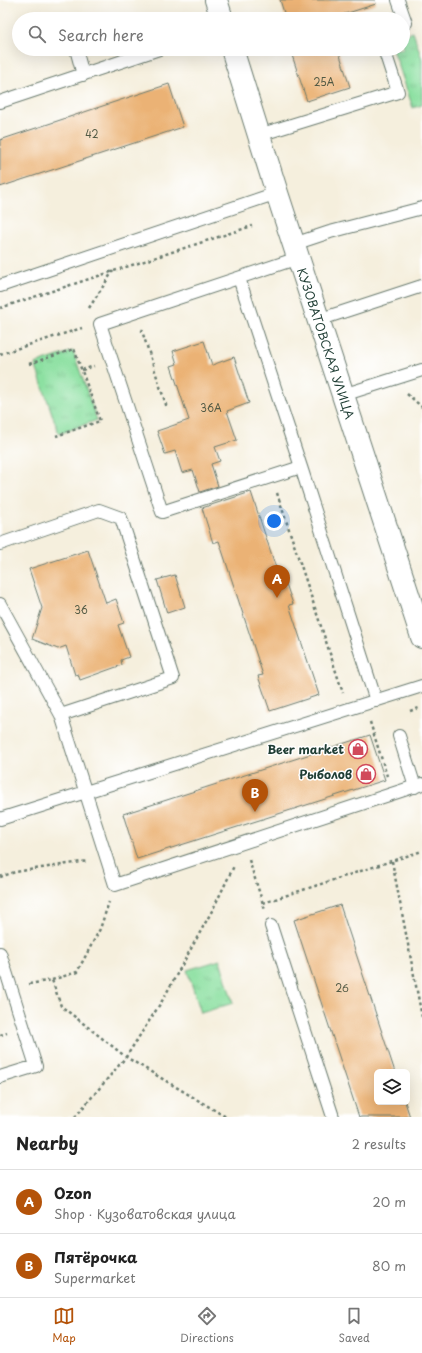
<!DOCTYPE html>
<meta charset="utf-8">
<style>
body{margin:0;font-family:"Playpen Sans",sans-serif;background:#f6f6f6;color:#222}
.controls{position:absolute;right:12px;bottom:12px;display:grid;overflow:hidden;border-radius:6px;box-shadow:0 4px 16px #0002}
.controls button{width:36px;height:36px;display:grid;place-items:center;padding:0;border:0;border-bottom:1px solid #e0e0e0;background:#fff;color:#222;font:20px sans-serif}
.you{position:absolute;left:274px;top:521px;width:14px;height:14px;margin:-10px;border:3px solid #fff;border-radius:50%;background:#1a73e8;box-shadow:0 0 0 6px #1a73e833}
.badge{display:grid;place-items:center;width:26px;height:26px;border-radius:50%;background:#b45309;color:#fff;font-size:13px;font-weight:700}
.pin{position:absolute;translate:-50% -33px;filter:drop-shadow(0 1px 2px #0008)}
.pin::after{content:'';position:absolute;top:21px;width:14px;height:12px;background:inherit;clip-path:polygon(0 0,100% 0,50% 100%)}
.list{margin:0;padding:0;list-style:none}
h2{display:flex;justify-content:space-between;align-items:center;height:52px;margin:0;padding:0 16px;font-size:17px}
h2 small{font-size:13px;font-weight:400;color:#767676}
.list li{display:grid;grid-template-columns:26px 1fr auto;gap:12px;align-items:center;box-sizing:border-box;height:64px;padding:0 16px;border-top:1px solid #e0e0e0}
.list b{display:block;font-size:15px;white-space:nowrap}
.list p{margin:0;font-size:13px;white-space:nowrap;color:#767676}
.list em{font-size:13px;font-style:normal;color:#767676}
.icon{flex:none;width:22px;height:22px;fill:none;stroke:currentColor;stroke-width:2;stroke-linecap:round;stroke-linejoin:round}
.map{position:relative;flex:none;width:422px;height:1117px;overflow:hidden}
.search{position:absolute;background:#fff;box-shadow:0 4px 16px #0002;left:12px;right:12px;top:12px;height:44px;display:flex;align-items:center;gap:10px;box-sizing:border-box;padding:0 14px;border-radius:22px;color:#767676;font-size:15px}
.sheet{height:180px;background:#fff}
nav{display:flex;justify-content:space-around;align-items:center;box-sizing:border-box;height:56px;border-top:1px solid #e0e0e0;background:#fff;font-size:11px;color:#767676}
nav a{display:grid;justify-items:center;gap:2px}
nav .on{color:#b45309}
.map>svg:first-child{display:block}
.park{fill:url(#park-tufts);stroke:#568e6a}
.building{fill:#ebb274}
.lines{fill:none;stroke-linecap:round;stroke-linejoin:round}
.lane-casing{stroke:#6a7b6f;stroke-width:14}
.secondary-casing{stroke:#6a7b6f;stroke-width:24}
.path{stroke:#6a7b6f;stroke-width:2.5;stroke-dasharray:3 3;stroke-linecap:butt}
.lane{stroke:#fff;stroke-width:12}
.secondary{stroke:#fff;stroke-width:22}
.labels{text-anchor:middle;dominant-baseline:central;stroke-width:3;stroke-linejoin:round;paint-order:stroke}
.number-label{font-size:10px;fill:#525a44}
.street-label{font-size:12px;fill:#1f3d34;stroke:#fff}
.poi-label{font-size:12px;font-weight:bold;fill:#1f3d34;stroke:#fff;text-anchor:end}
</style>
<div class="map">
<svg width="422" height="1117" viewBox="0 0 422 1117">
<defs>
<pattern id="park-tufts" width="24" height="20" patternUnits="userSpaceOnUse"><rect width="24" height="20" fill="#8ce0a1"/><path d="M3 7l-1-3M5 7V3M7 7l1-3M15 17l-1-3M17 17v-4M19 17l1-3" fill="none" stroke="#78c18b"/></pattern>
</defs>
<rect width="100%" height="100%" fill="#fff"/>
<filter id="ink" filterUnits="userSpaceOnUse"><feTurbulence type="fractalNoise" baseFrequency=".025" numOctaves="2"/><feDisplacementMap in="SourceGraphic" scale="8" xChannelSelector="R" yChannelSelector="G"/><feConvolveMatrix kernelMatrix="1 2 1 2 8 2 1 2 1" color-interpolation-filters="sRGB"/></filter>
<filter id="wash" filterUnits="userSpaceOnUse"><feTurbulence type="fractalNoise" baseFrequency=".012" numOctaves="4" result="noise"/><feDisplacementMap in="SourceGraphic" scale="16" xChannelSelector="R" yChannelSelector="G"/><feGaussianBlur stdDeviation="0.9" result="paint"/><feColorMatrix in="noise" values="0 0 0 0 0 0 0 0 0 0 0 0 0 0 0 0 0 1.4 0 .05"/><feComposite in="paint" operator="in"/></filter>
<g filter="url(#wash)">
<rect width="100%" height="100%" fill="#f5efdd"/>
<!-- park -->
<path class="park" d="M413,32L422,59V105L413,108L393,49H403V36Z
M73,351L97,420L59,434L35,364Z
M220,960L233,1003L201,1013L187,970Z"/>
<g id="blocks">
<!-- building -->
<path class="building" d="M280,0H375L376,4L329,19H286Z
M290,49H338L350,87L307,101Z
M169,84L183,127L0,187V140Z
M204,341L212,365L234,357L249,403L227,411L237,440L215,447L220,461L211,464L218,486L200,492L193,470L182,473L175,451L165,454L157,431L189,420L171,366L177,364L173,351Z
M251,492L281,583L285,581L293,604L289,605L319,695L270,711L258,676L263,675L219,541L213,543L202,508Z
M88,550L106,603L116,599L124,623L118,625L129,657L121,660L122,665L80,680L78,674L75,675L66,646L58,649L32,639L42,608L29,569Z
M175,575L185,607L167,613L157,580Z
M370,735L385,780L137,859L123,814Z
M340,905L395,1072H377V1102H405L410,1117H359L294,920Z"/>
</g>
</g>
<g filter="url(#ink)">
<use href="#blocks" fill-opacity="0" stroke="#6a7b6f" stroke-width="1"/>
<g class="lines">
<defs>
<path id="lane" d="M398,0L406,23L403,24
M76,49L83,75
M0,102L159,49
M259,135L398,92L384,49
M294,244L330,232L422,208
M239,278L301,467L162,512L100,324C166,302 232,280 298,258
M0,286L277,193
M318,320L422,286
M343,395L422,370
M301,467L376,701
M0,544L99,510L121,518L173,678L61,715
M0,604L61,715L115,885L422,784
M399,736L415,787
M0,819L422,686
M271,926L333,1117
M0,953L36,1066L0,1077"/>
<g id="secondary">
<path d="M216,0L222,19"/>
<path id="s1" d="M232,49L277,193L422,637"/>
</g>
</defs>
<!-- lane casing -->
<use href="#lane" class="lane-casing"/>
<!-- secondary casing -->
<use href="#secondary" class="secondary-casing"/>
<!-- path -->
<path class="path" d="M0,308L252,226
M89,308L113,271
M143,329L142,331L167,408
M0,354L82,328
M29,364L74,349L100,421L56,436
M82,370L94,366
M407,394L422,407
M277,493L343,693
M410,711L419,708
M370,722L387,776
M249,860L265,910
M392,861L422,1017
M0,877L15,872L88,861
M263,903L422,851
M52,980L77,972L100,929L109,902
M29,984L52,980L61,1006L126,1057L226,1117
M0,1035L7,1033
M75,1117L126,1057L162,1001L213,909L234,866"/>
<!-- lane -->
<use href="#lane" class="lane"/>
<!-- secondary -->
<use href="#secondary" class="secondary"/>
</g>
</g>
<!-- icons -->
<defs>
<symbol id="shop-ring" viewBox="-11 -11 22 22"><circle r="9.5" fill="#fff" stroke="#d1495b" stroke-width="1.5"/><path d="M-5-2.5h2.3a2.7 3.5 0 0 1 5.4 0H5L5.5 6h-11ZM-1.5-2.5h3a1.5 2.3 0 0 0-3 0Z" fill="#d1495b"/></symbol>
</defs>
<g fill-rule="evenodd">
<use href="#shop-ring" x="347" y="738" width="22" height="22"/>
<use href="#shop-ring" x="355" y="763" width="22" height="22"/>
</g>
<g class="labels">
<!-- number labels -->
<g class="number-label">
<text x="324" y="81">25А</text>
<text x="92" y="133">42</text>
<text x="211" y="407">36А</text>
<text x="81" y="609">36</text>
<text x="342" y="987">26</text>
</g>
<!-- street labels -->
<g class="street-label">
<text stroke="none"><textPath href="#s1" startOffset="309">КУЗОВАТОВСКАЯ УЛИЦА</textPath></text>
</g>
<!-- poi labels -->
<g class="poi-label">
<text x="344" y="749">Beer market</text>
<text x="352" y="774">Рыболов</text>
</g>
</g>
</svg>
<div class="controls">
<button><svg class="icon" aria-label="layers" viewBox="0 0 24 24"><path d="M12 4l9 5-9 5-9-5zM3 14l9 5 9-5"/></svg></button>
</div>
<div class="you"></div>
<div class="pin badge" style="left:277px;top:598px">A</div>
<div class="pin badge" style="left:255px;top:812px">B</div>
<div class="search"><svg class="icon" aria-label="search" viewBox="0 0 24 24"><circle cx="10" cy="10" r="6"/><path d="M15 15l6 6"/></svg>Search here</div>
</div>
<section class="sheet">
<h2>Nearby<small>2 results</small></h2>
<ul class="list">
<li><span class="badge">A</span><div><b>Ozon</b><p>Shop · Кузоватовская улица</p></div><em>20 m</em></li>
<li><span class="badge">B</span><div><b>Пятёрочка</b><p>Supermarket</p></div><em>80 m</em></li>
</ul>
</section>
<nav>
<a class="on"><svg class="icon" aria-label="map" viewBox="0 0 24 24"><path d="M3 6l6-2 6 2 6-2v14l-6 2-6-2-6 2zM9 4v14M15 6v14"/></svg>Map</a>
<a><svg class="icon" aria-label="directions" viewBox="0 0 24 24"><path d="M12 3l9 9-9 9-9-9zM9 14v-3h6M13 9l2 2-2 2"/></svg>Directions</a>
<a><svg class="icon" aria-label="saved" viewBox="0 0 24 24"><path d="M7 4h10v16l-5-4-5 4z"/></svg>Saved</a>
</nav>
